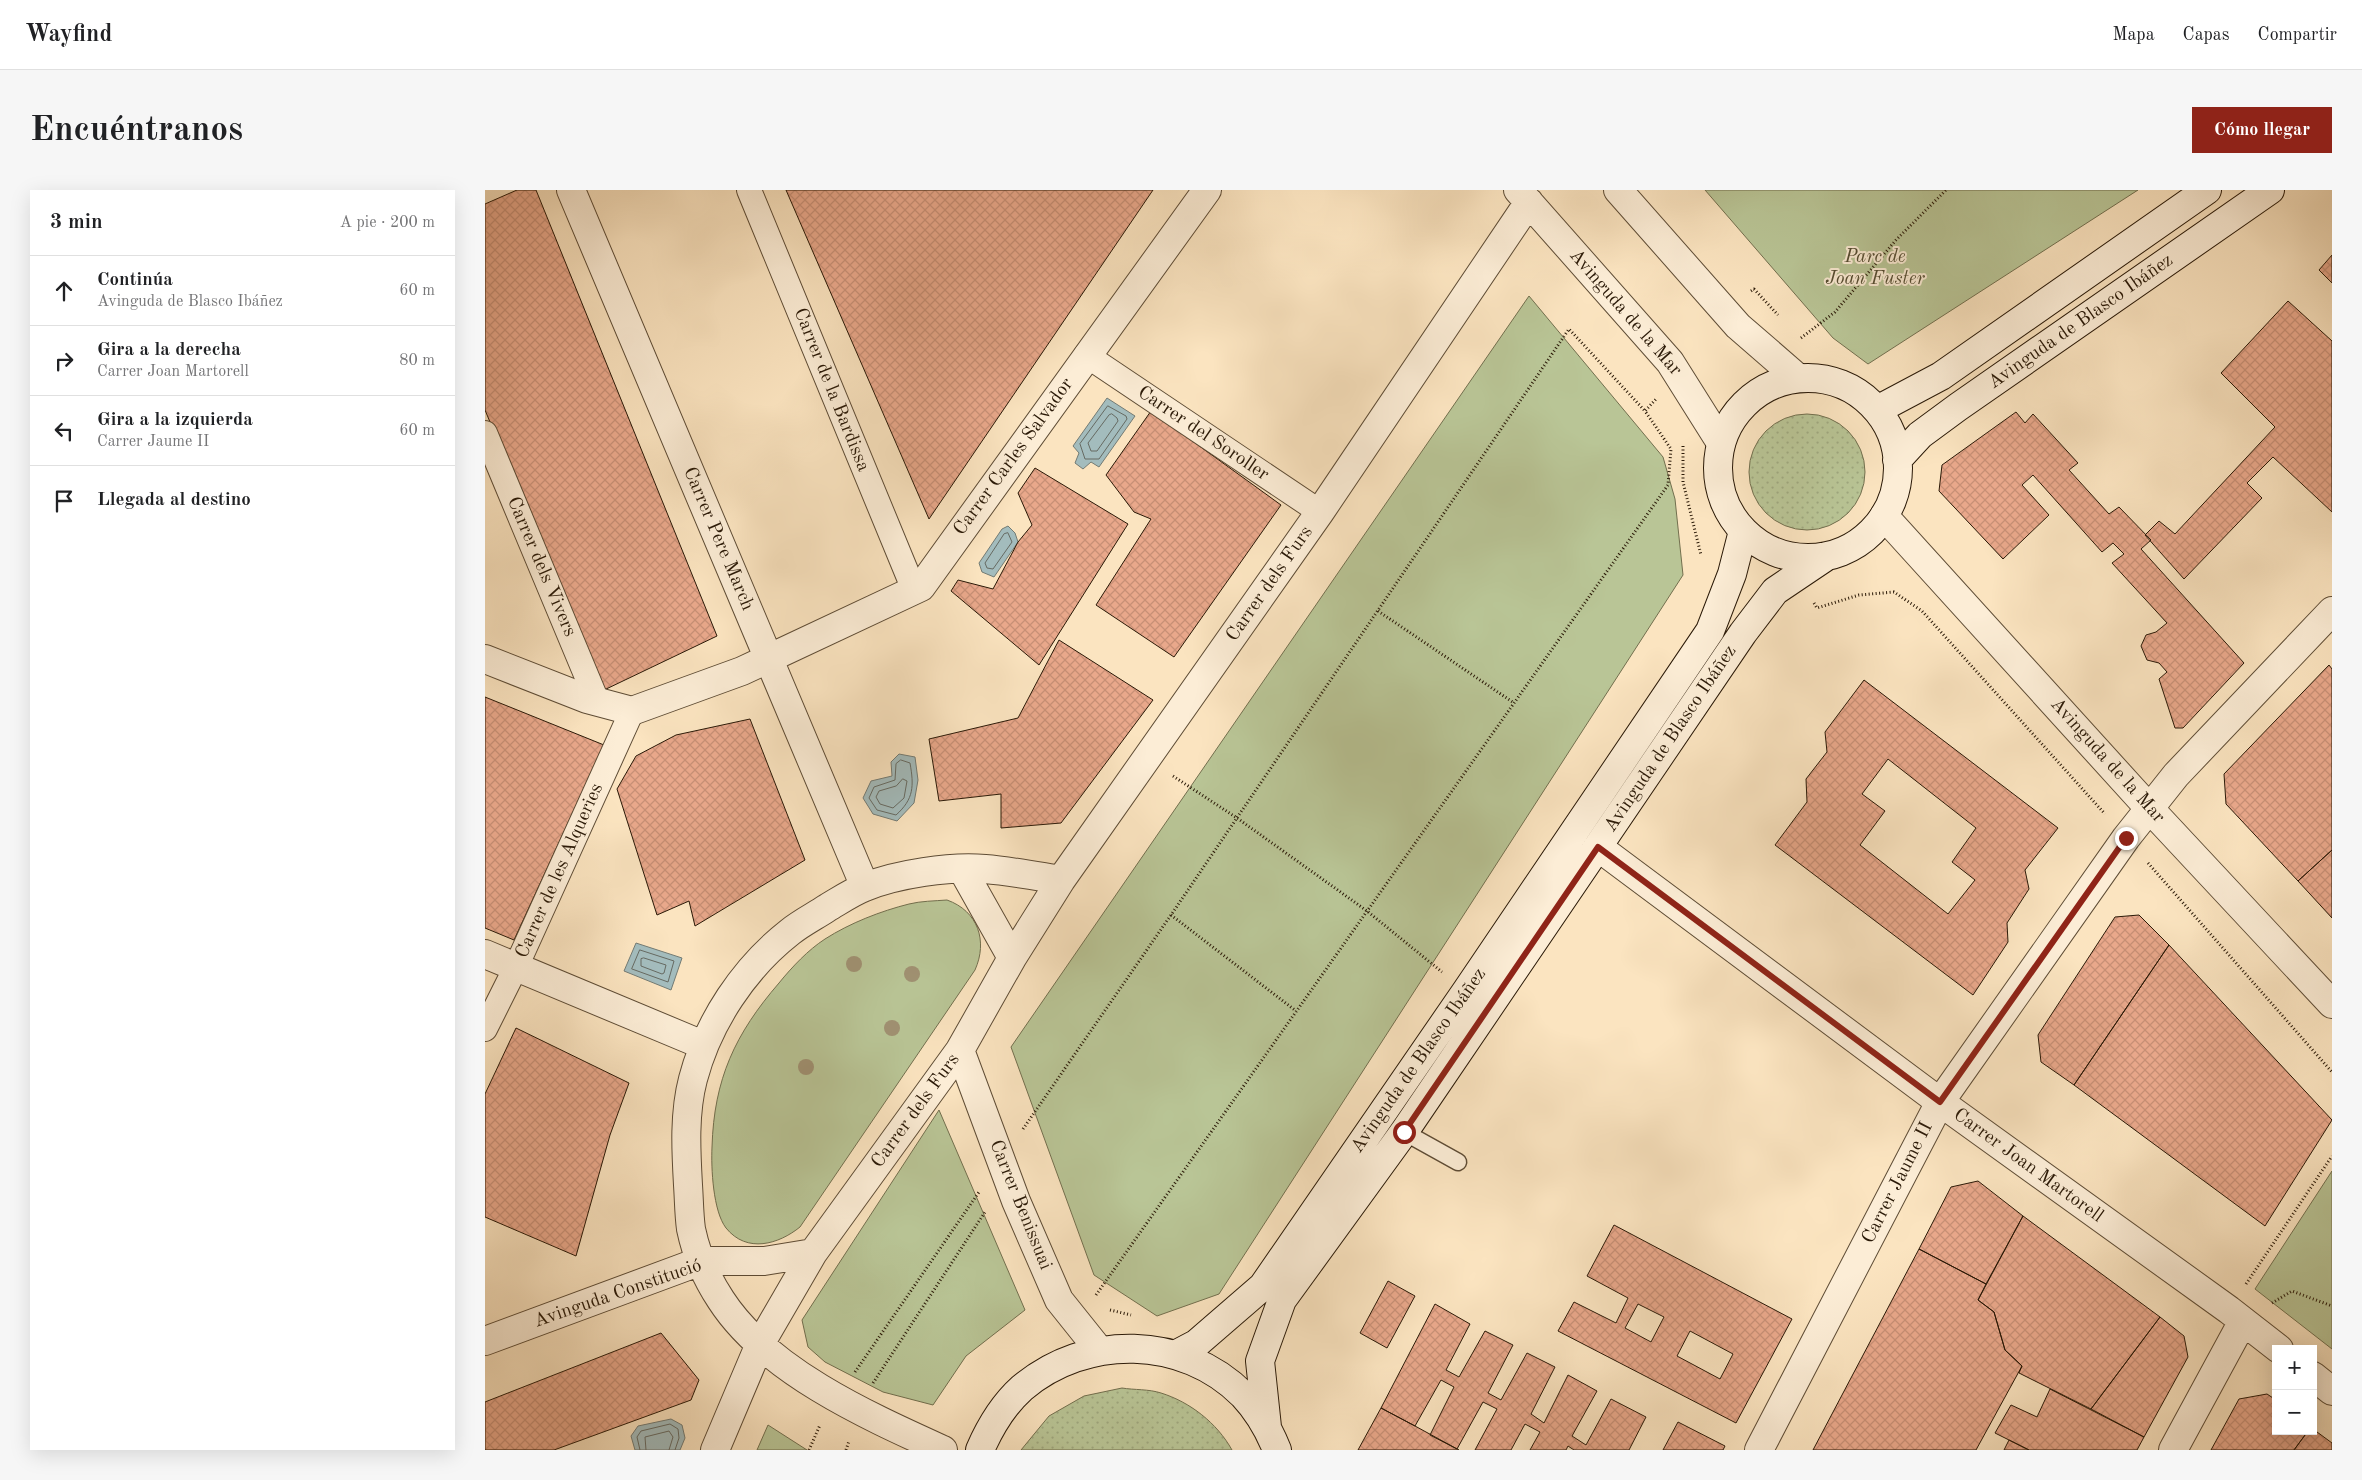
<!DOCTYPE html>
<html lang="es">
<meta charset="utf-8">
<style>
body{margin:0;font-family:"Old Standard TT",serif;background:#f6f6f6;color:#202124}
.controls{position:absolute;right:15px;bottom:15px;display:grid;overflow:hidden;border-radius:0px;box-shadow:0 5px 20px #0002}
.controls button{width:45px;height:45px;display:grid;place-items:center;padding:0;border:0;border-bottom:1px solid #e0e0e0;background:#fff;color:#202124;font:25px sans-serif}
.stop{position:absolute;width:15px;height:15px;margin:-11px;border:4px solid #8f2418;border-radius:50%;background:#fff}
.stop.end{background:#8f2418;border-color:#fff;box-shadow:0 1px 5px #0008}
.list{margin:0;padding:0;list-style:none}
h2{display:flex;justify-content:space-between;align-items:center;height:65px;margin:0;padding:0 20px;font-size:21px}
h2 small{font-size:16px;font-weight:400;color:#757577}
.list li{display:grid;grid-template-columns:32px 1fr auto;gap:15px;align-items:center;box-sizing:border-box;height:70px;padding:0 20px;border-top:1px solid #e0e0e0}
.list b{display:block;font-size:19px;white-space:nowrap}
.list p{margin:0;font-size:16px;white-space:nowrap;color:#757577}
.list em{font-size:16px;font-style:normal;color:#757577}
.icon{flex:none;width:28px;height:28px;fill:none;stroke:currentColor;stroke-width:2;stroke-linecap:round;stroke-linejoin:round}
.map{position:relative;flex:none;width:1847px;height:1260px;overflow:hidden;border-radius:0px}
header{display:flex;align-items:center;gap:30px;box-sizing:border-box;height:70px;padding:0 25px;background:#fff;border-bottom:1px solid #e0e0e0}
header strong{font-size:24px}
nav{display:flex;gap:28px;margin-inline-start:auto;font-size:18px}
.intro{display:flex;align-items:center;justify-content:space-between;box-sizing:border-box;height:120px;padding:0 30px}
h1{margin:0;font-size:35px}
.button{padding:12px 22px;border-radius:0px;background:#8f2418;color:#fff;font-size:18px;font-weight:700}
main{display:flex;gap:30px;padding:0 30px}
aside{flex:1;background:#fff;border-radius:0px;box-shadow:0 5px 20px #0002}
.map>svg:first-child{display:block}
.park{fill:#b9c596;stroke:#726f4e}
.garden{fill:url(#garden-dots);stroke:#726f4e}
.water{fill:#a3bcbd;stroke:#737b74}
.lines{fill:none;stroke-linecap:round;stroke-linejoin:round}
.shore{stroke:#666a62;stroke-width:1}
.building{fill:url(#building-cross-hatch);stroke:#2a1907;fill-rule:evenodd}
.service-casing{stroke:#5e4c35;stroke-width:19}
.pedestrian-casing{stroke:#5e4c35;stroke-width:26}
.minor-casing{stroke:#5e4c35;stroke-width:30}
.secondary-casing{stroke:#2a1907;stroke-width:30}
.path{stroke:#2a1907;stroke-width:3;stroke-dasharray:1 2.5;stroke-linecap:butt}
.service{stroke:#fcedd6;stroke-width:16}
.pedestrian{stroke:#fcedd6;stroke-width:24}
.minor{stroke:#fcedd6;stroke-width:28}
.secondary{stroke:#fcedd6;stroke-width:28}
.tree{fill:#a09172}
.route{stroke:#8f2418;stroke-width:6}
.labels{text-anchor:middle;dominant-baseline:central;stroke-width:4;stroke-linejoin:round;paint-order:stroke}
.park-label{font-size:19px;font-style:italic;fill:#554d32;stroke:#fcedd6}
.street-label{font-size:19px;fill:#2a1907;stroke:#fcedd6}
</style>
<header>
<strong>Wayfind</strong>
<nav><a>Mapa</a><a>Capas</a><a>Compartir</a></nav>
</header>
<div class="intro"><h1>Encuéntranos</h1><a class="button">Cómo llegar</a></div>
<main>
<aside>
<h2>3 min<small>A pie · 200 m</small></h2>
<ul class="list">
<li><svg class="icon" aria-label="ahead" viewBox="0 0 24 24"><path d="M12 20V5M6 11l6-6 6 6"/></svg><div><b>Continúa</b><p>Avinguda de Blasco Ibáñez</p></div><em>60 m</em></li>
<li><svg class="icon" aria-label="right" viewBox="0 0 24 24"><path d="M7 20v-9h11M14 6l5 5-5 5"/></svg><div><b>Gira a la derecha</b><p>Carrer Joan Martorell</p></div><em>80 m</em></li>
<li><svg class="icon" aria-label="left" viewBox="0 0 24 24"><path d="M17 20v-9H6M10 6l-5 5 5 5"/></svg><div><b>Gira a la izquierda</b><p>Carrer Jaume II</p></div><em>60 m</em></li>
<li><svg class="icon" aria-label="arrive" viewBox="0 0 24 24"><path d="M6 21V4h12l-3 4 3 4H6"/></svg><div><b>Llegada al destino</b></div></li>
</ul>
</aside>
<div class="map">
<svg width="1847" height="1260" viewBox="0 0 1847 1260">
<defs>
<pattern id="garden-dots" width="8" height="8" patternUnits="userSpaceOnUse" patternTransform="scale(1.25)"><rect width="8" height="8" fill="#b9c596"/><path d="M2 2h.1M6 6h.1" fill="none" stroke="#9fa980" stroke-width="1.8" stroke-linecap="round"/></pattern>
<pattern id="building-cross-hatch" width="8" height="8" patternUnits="userSpaceOnUse" patternTransform="scale(1.25)"><rect width="8" height="8" fill="#e9a88b"/><path d="M0 0l8 8M0 8l8-8" fill="none" stroke="#c89076"/></pattern>
</defs>
<rect width="100%" height="100%" fill="#fbe4c0"/>
<filter id="stains"><feTurbulence type="fractalNoise" baseFrequency=".004" numOctaves="4"/><feColorMatrix values="0 0 0 0 .2 0 0 0 0 .09 0 0 0 0 .02 0 0 0 .5 -.17"/></filter>
<radialGradient id="worn" r=".72"><stop offset=".6" stop-color="#630" stop-opacity="0"/><stop offset="1" stop-color="#630" stop-opacity=".3"/></radialGradient>
<!-- park -->
<path class="park" d="M1220,0H1653L1383,174L1348,148Z
M1044,106L1178,267L1190,309L1198,385L734,1104L672,1126L609,1085L526,857Z
M462,710C493,721 503,751 490,780L315,1037C294,1054 262,1064 241,1038C228,1021 226,978 227,957C229,889 250,844 294,793C307,777 323,760 340,749C365,733 396,721 424,714C436,711 449,711 462,710Z
M454,920L540,1120L481,1166L448,1215L398,1202L340,1172L323,1157L317,1130Z
M1847,981V1159L1770,1099Z
M283,1235L322,1260H272Z"/>
<!-- garden -->
<path class="garden" d="M1264 282a58 58 0 1 1 116 0a58 58 0 1 1-116 0Z
M637,1198C649,1200 664,1199 676,1203C705,1212 732,1233 747,1260H536L564,1226L599,1206Z"/>
<!-- water -->
<path class="water" d="M622,208L650,226L614,277L606,272L598,279L590,273L594,263L588,256Z
M523,336L530,343L533,352L509,387L497,382L494,373L517,339Z
M414,564L430,567L433,590L429,613L412,631L388,624L378,608L386,591L407,586L406,572Z
M151,753L197,768L186,800L139,781Z
M186,1229L197,1235L200,1248L195,1260H150L146,1246L153,1236Z"/>
<g class="lines">
<!-- shore -->
<path class="shore" d="M623,216L641,226L642,229L614,269H600L595,254Z
M627,224L632,228L633,231L612,261H606L603,253L624,225Z
M523,343L527,352L508,379L502,378L500,373L519,344Z
M416,570L425,573C429,596 429,609 411,625L392,620L384,608L389,597L410,590L411,574Z
M418,589L422,591L419,608L408,618L395,614L391,607L394,601L411,596Z
M155,760L189,771L183,792L147,779Z
M159,768L181,775L179,783L177,784L156,776V769Z
M155,1260L152,1247L156,1241L185,1234L193,1239L194,1248L190,1260
M161,1260L160,1247L184,1241L188,1247L184,1260"/>
</g>
<!-- building -->
<path class="building" d="M32,0H51L232,446L117,501L0,220V14Z
M301,0H668L444,329Z
M1847,65V93L1834,80Z
M1803,111L1847,151V322L1788,267L1762,293L1777,308L1699,389L1660,345L1674,331L1690,344L1790,237L1736,183Z
M666,221L796,315L689,467L611,415L666,329L649,322L621,285Z
M1531,222L1540,233L1548,224L1593,273L1584,280L1624,324L1634,317L1666,350L1656,359L1759,473L1698,538H1690L1674,489L1682,482L1674,473L1662,470L1656,456L1661,445L1671,442L1682,433L1627,373L1639,364L1628,353L1617,362L1548,285L1537,295L1564,325L1518,369L1454,301L1457,275Z
M550,278L643,334L554,475L466,401L473,390L508,399L533,352L547,335L533,303Z
M574,450L668,510L576,633L516,638V604L454,611L444,549L533,528Z
M1844,475L1847,479V660L1813,691L1741,614L1739,584Z
M1379,490L1573,638L1540,680L1544,699L1522,733L1523,752L1488,805L1290,655L1322,612L1321,589L1342,562L1340,542ZM1403,569L1491,638L1467,672L1490,690L1463,724L1375,655L1400,621L1377,604Z
M0,507L119,555L29,750L0,738Z
M265,529L320,670L210,736L204,711L172,725L132,599L151,566L191,545Z
M1847,660V728L1813,691Z
M1654,725L1684,755L1589,895L1556,872L1553,845L1630,727Z
M1684,755L1847,930L1780,1036L1589,895Z
M31,838L144,893L125,945L91,1066L0,1027V904Z
M1493,991L1538,1026L1501,1094L1434,1059L1466,997Z
M1538,1026L1675,1127L1606,1219L1534,1183L1537,1176L1520,1160L1509,1122L1493,1110Z
M1129,1035L1307,1129L1251,1233L1073,1141L1089,1112L1131,1133L1143,1108L1102,1086ZM1153,1114L1179,1127L1166,1152L1140,1138ZM1205,1141L1248,1164L1235,1189L1192,1166Z
M1434,1059L1501,1094L1493,1110L1509,1122L1520,1160L1537,1176L1491,1260H1328Z
M903,1091L930,1106L902,1158L875,1143Z
M950,1114L985,1134L961,1180L974,1187L1000,1141L1028,1155L1003,1203L1016,1210L1042,1163L1070,1177L1046,1224L1059,1233L1083,1185L1112,1201L1087,1246L1101,1255L1126,1209L1161,1227L1144,1260H1089L1083,1256L1081,1260H1045L1055,1242L1040,1234L1026,1260H990L1012,1219L998,1212L972,1259L945,1245L969,1197L956,1190L930,1236L896,1218Z
M1675,1127L1699,1146L1703,1167L1659,1247L1606,1219Z
M176,1143L214,1190L206,1210L69,1260H0V1212Z
M1565,1199L1659,1247L1652,1260H1544L1510,1243L1526,1215L1552,1227Z
M1782,1204L1791,1210V1241H1823L1809,1260H1726L1754,1209Z
M896,1218L930,1236L974,1260H873Z
M1193,1232L1240,1256L1238,1260H1178Z
M1828,1239L1847,1253V1260H1809L1823,1241H1828Z
M1524,1250L1544,1260H1519Z"/>
<g class="lines">
<defs>
<path id="service" d="M919,942L973,972"/>
<path id="pedestrian" d="M264,0L429,400
M601,165L835,322
M0,243L112,511
M0,839L31,777L147,521"/>
<path id="minor" d="M86,0L380,697
M1033,0L1185,172L1236,253
M1133,0L1253,136L1313,188
M1399,326L1664,618L1847,814
M0,469L102,509L147,521L257,481L436,397L722,0
M1113,657L1455,912L1744,1120L1794,1159
M0,764L218,855
M527,768L576,690
M475,860L531,1011L574,1110L614,1160
M0,1151L216,1071H279L328,1063
M1828,1186L1847,1201
M230,1260L274,1156L328,1063L475,860L527,768L477,679
M458,1260C383,1226 282,1181 236,1110C222,1089 211,1063 206,1039C204,1025 204,1009 203,995C201,960 199,923 208,889C223,832 259,778 305,742C316,733 330,726 342,718C354,711 367,702 380,697C412,684 465,676 500,679C525,681 551,686 576,690L835,322L1044,12
M1274,1260L1455,912L1641,648L1691,585L1847,421
M1688,1260L1758,1131"/>
<path id="secondary" d="M1233 278a90 90 0 1 1 180 0a90 90 0 1 1-180 0Z
M1392,220L1456,186L1722,0
M1412,270L1435,245L1473,217L1785,0
M692,1164L711,1154L778,1096L982,800L1225,441L1247,384L1258,341
M782,1237L775,1171L797,1110L919,942L1258,443L1290,401L1342,366
M495,1260C505,1237 518,1215 537,1198C601,1144 698,1145 758,1205C773,1221 784,1240 792,1260"/>
</defs>
<!-- service casing -->
<use href="#service" class="service-casing"/>
<!-- pedestrian casing -->
<use href="#pedestrian" class="pedestrian-casing"/>
<!-- minor casing -->
<use href="#minor" class="minor-casing"/>
<!-- secondary casing -->
<use href="#secondary" class="secondary-casing"/>
<!-- path -->
<path class="path" d="M1266,101L1269,99L1293,125
M1316,148L1350,122L1411,50L1461,0
M1198,256V292L1216,365
M1329,413L1332,418L1374,405L1409,402L1437,421L1620,624
M893,421L1029,513
M688,586L752,628L882,721L957,782
M1663,673L1847,882
M686,725L811,821
M538,939L686,725L1084,139L1160,221
M1761,1094L1847,966
M611,1105L1183,295L1186,259L1160,221L1171,209
M1787,1113L1807,1101L1847,1116
M625,1120L646,1125
M370,1182L494,1002
M388,1193L500,1022
M324,1260L335,1235
M361,1260L364,1251"/>
<!-- service -->
<use href="#service" class="service"/>
<!-- pedestrian -->
<use href="#pedestrian" class="pedestrian"/>
<!-- minor -->
<use href="#minor" class="minor"/>
<!-- secondary -->
<use href="#secondary" class="secondary"/>
</g>
<!-- trees -->
<g class="tree">
<circle cx="369" cy="774" r="8"/>
<circle cx="427" cy="784" r="8"/>
<circle cx="407" cy="838" r="8"/>
<circle cx="321" cy="877" r="8"/>
</g>
<g class="lines">
<!-- route -->
<path class="route" d="M919,942L1113,657L1455,912L1641,648"/>
</g>
<g class="labels">
<!-- park labels -->
<g class="park-label">
<text x="1390" y="67">Parc de<tspan x="1390" dy="22">Joan Fuster</tspan></text>
</g>
<!-- street labels -->
<g class="street-label">
<text transform="translate(1140 123) rotate(49)">Avinguda de la Mar</text>
<text transform="translate(1596 132) rotate(-35)">Avinguda de Blasco Ibáñez</text>
<text transform="translate(346 200) rotate(68)">Carrer de la Bardissa</text>
<text transform="translate(718 244) rotate(34)">Carrer del Soroller</text>
<text transform="translate(529 267) rotate(-54)">Carrer Carles Salvador</text>
<text transform="translate(233 349) rotate(67)">Carrer Pere March</text>
<text transform="translate(56 377) rotate(67)">Carrer dels Vivers</text>
<text transform="translate(785 394) rotate(-55)">Carrer dels Furs</text>
<text transform="translate(1186 549) rotate(-56)">Avinguda de Blasco Ibáñez</text>
<text transform="translate(1622 571) rotate(48)">Avinguda de la Mar</text>
<text transform="translate(75 681) rotate(-66)">Carrer de les Alqueries</text>
<text transform="translate(934 871) rotate(-55)">Avinguda de Blasco Ibáñez</text>
<text transform="translate(431 921) rotate(-54)">Carrer dels Furs</text>
<text transform="translate(1543 976) rotate(36)">Carrer Joan Martorell</text>
<text transform="translate(1413 993) rotate(-63)">Carrer Jaume II</text>
<text transform="translate(535 1015) rotate(68)">Carrer Benissuai</text>
<text transform="translate(133 1104) rotate(-19)">Avinguda Constitució</text>
</g>
</g>
<rect width="100%" height="100%" filter="url(#stains)"/>
<rect width="100%" height="100%" fill="url(#worn)"/>
</svg>
<div class="controls">
<button>+</button>
<button>−</button>
</div>
<div class="stop" style="left:919px;top:942px"></div>
<div class="stop end" style="left:1641px;top:648px"></div>
</div>
</main>
